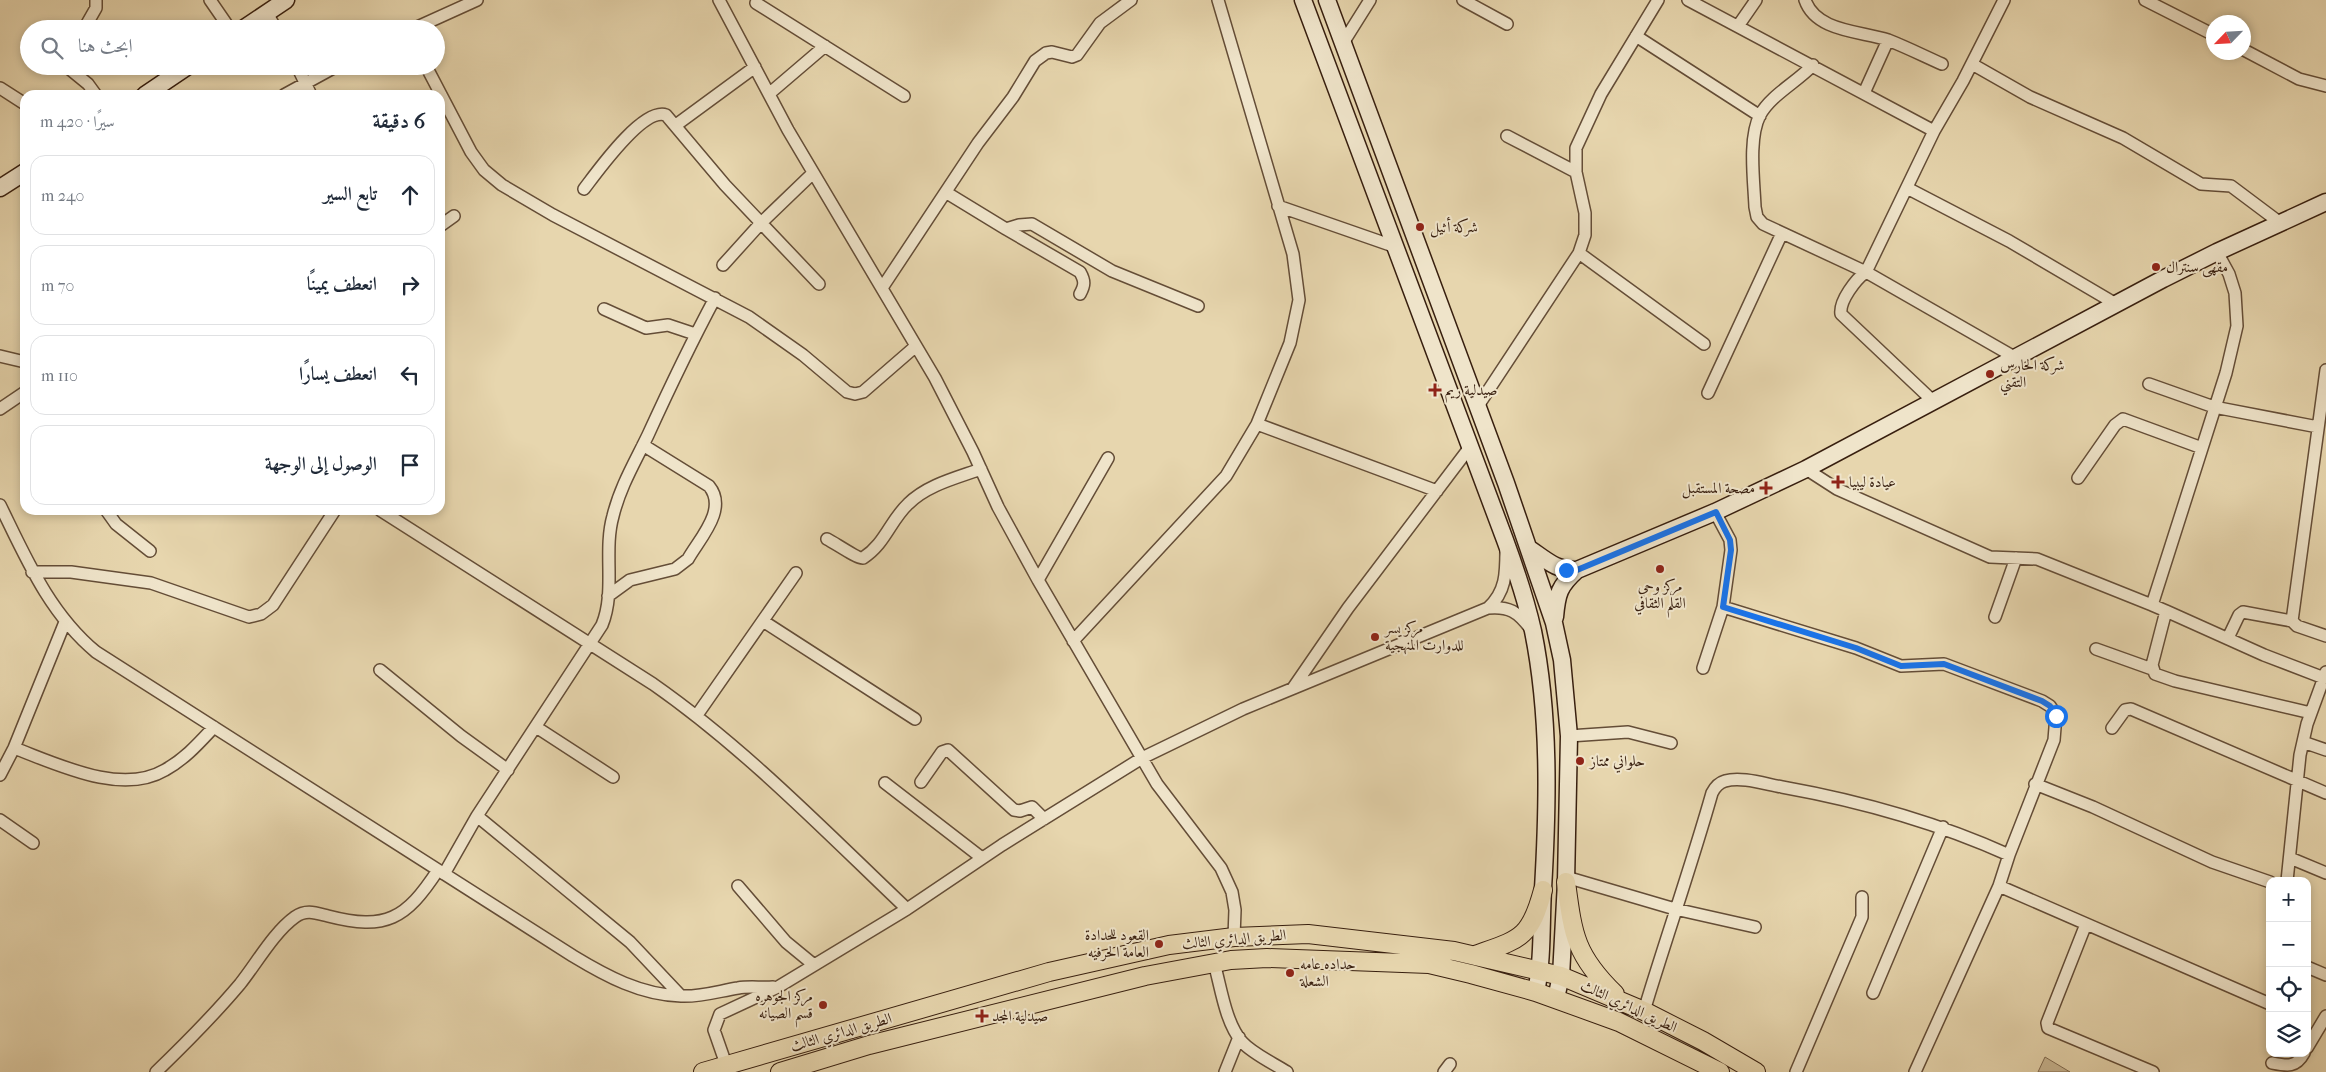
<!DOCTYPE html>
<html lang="ar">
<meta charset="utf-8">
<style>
body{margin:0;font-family:"IM FELL French Canon",Amiri,serif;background:#f2f2f3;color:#1f2937;direction:rtl}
.controls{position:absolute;right:15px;bottom:15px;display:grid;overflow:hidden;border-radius:10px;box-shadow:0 2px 8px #0003}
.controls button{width:45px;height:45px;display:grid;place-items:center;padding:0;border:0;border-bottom:1px solid #e0e1e3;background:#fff;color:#1f2937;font:25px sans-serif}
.compass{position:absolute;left:2206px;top:15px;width:45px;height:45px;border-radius:50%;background:#fff;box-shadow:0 2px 8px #0003;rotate:245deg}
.stop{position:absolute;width:15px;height:15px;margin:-11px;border:4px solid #1a73e8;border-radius:50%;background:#fff}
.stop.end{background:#1a73e8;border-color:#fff;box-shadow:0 1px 5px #0008}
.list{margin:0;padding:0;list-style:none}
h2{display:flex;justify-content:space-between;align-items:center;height:65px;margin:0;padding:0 20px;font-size:21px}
h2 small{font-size:16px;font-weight:400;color:#747a83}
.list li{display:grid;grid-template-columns:32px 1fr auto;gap:15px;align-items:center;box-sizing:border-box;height:80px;margin:0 10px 10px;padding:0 10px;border:1px solid #e0e1e3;border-radius:15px}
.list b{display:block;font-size:19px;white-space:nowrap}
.list em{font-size:16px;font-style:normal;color:#747a83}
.icon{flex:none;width:28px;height:28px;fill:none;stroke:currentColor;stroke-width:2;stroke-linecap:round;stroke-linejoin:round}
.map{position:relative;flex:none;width:2326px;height:1072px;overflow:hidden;direction:ltr}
.search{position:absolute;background:#fff;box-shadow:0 2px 8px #0003;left:20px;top:20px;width:425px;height:55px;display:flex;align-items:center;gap:12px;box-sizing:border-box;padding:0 18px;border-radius:28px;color:#747a83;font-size:19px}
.panel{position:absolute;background:#fff;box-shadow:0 2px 8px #0003;left:20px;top:90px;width:425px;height:425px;border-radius:15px;direction:rtl}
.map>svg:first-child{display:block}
.green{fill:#c9b793;stroke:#806b51}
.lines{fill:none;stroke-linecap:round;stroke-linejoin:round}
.street-casing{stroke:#644d37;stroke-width:14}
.secondary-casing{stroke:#381f0f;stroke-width:19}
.primary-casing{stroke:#381f0f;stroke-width:20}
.street{stroke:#efe4ca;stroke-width:11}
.secondary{stroke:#efe4ca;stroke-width:16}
.primary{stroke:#e7d6ae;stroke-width:18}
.route{stroke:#1a73e8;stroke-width:6}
.poi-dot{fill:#8f2418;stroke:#efe4ca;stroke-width:2}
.labels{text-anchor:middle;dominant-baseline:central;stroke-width:4;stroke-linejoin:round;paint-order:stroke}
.poi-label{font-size:15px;fill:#381f0f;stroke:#efe4ca;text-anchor:start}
.street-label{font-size:15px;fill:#381f0f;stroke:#efe4ca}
</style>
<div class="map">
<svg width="2326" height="1072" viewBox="0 0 2326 1072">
<rect width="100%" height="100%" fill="#e7d6ae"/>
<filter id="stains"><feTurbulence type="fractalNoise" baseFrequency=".004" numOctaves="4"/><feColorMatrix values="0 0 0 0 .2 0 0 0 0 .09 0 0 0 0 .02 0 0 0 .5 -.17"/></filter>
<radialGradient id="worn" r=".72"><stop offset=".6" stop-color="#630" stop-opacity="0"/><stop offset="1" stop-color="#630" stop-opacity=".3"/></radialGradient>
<!-- green -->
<path class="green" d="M2045,1057L2070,1072H2038Z"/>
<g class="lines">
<defs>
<path id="street" d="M210,0L230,29
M719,0L788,130L935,378L973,452L998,507L1038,580L1157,784L1221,868L1232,892L1235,910L1234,937
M1463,0L1507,24
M1688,0L1934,131
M1805,0C1816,32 1861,31 1888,40C1906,47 1924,56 1942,64
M2004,0L1963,81L1934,131L1866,272L2016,358
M2145,0L2214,35
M756,3L904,96
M267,13L276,29
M1738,26L1756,0
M84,29L96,8V0
M413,29L477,0
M1636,36L1760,116
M1343,43L1370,0
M2244,50L2299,79L2326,86
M1972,64L2030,97L2123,138L2201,184L2231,186L2279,222
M1813,65C1797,82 1771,95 1760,115C1748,138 1754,181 1755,207L1757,217L1763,224L1866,272C1856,279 1839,301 1841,314L1934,402
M66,66L88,84L96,95
M297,66L311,95
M426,66L471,152L484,170L502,185L553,215L749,317L803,355L847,392L855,394L863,392L916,346
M0,88L25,104
M770,93L825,46
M1864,93L1888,40
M284,95L337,66
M676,125L755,67
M1507,136L1576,172
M1907,188L2009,241L2116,304
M584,189C597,172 643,107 666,115L725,185L819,284
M947,193L1006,229L1019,225L1032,224L1112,271L1198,306
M1278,206L1393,246
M440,226L454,216
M1006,229L1080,272C1085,281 1085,285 1080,294
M1579,253L1704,344
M723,265L761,223L813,173
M882,288L978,143L1013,97L1035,61L1046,53L1052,52L1072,57L1077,55L1100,23L1131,0
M604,309L646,328L668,325L695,334
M0,356L25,362
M2326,370L2292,621L2297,626L2326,636
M2149,384L2214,407L2318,427
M1708,393L1782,233
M1478,406L1579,253L1585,235V213L1576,172V148L1601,94L1658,0
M0,409L25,392
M1257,424L1437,491
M1806,469L1837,489L1990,557L2037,559L2152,605L2226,373L2237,326L2235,293L2229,274L2217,252
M2078,478L2115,425L2123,419L2202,448
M0,505C26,558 49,613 96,652L573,956C606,976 641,995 681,996C701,997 719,991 738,988C749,986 762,988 773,987
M106,510L116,524L150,551
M380,510L653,684C746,749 826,832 907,909
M827,539C835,543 858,559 863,558C885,544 890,521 908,504C927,485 956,478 981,469
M32,572H71L151,583L249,617L261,614L273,605L335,510
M1038,580L1108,458
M608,596L630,580L675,569L688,559C700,538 728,509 709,486L643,445
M2152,605L2166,611L2152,665L2155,674L2175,681L2311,713
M1723,607L1856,648L1901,666L1944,664L2042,701L2050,706L2056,715L2054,740L2009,855L1999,886L1915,1072
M1488,608C1506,592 1506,573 1506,550
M2166,611L2264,655L2324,678
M1995,617L2016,558
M763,621L915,719
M2228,638L2239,615L2243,612L2292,621
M1073,641L1226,476L1257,424L1290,343L1299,300L1293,254L1218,0
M2096,649L2152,669
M1703,668L1723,607L1731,550L1730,540L1715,512
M380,670L461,736L508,770
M1293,688L1348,608L1470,447
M697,715L796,573
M536,727L613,777
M2112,728L2125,710L2131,709L2326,793
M1569,736L1628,732L1671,743
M2303,742L2326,750
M14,748C57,764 121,796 165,770C185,759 199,743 214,727
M0,775L14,748L65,622
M921,782L942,752L948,750L1014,810L1020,811L1032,807L1044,819
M885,783L982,858
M2035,784L2093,807L2212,862L2270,882
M477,816L630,942L681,996
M0,820L33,843
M2290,858L2326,873
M444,874L477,816L602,625C616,591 603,551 613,516C620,487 635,462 648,435C669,389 691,343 715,298
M1566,877L1675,909L1755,927
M2287,881L2300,755L2307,724L2326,672
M738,886L786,942L814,965
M1999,886L2270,1004
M2086,924L2047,1023L2048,1028L2153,1072
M1214,963C1221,987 1225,1022 1242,1042C1253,1054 1273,1063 1287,1072
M2307,967L2326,975
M1873,993L1943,827
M1644,1011C1666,938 1691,867 1712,793C1715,787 1718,783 1725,781C1741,776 1765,784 1782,787C1860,801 1936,822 2009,855
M2307,1048L2326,1016
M2272,1063C2287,1066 2296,1068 2304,1053
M728,1070L714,1030L720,1014L778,987L907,909L1002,845L1142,758L1243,709L1488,608C1509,606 1518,612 1530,628
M156,1072C185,1044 214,1015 240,984C256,964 274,932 295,917C306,909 316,913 328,916C386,931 406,919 438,870
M1225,1072L1239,1037
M1444,1072L1450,1064
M1796,1072L1862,917V897"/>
<path id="secondary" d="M1303,0L1505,540C1516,570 1526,600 1533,631C1550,715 1548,804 1543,889C1541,924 1543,958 1536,992
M1327,0L1506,483L1554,623L1562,660L1569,736L1566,882L1561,976L1556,998
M243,29L286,0
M145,95L188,66
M0,188L25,172
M1530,549C1546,560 1557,571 1577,570
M1555,617C1557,594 1559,586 1577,570L1715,512L1806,469L2163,279L2217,252L2326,202"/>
<path id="primary" d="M1566,882C1573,935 1575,955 1615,994
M1475,955C1520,939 1530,939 1543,890
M703,1072L1049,972L1169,945L1234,937L1308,934L1454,951L1561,976L1644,1011L1703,1041L1756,1072
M780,1072L869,1045L1145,976L1231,960L1267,958L1429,964L1471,974L1536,992L1619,1022L1720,1072"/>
</defs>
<!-- street casing -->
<use href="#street" class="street-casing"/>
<!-- secondary casing -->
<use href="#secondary" class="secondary-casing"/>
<!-- primary casing -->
<use href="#primary" class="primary-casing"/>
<!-- street -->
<use href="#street" class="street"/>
<!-- secondary -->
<use href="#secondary" class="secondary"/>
<!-- primary -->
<use href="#primary" class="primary"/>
</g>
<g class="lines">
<!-- route -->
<path class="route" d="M1566,570H1577L1716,512L1730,540L1731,550L1723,607L1856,648L1901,666L1944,664L2042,701L2050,706L2056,716"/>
</g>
<!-- markers -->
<g class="poi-dot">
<circle cx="1420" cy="227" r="5"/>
<circle cx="2156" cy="267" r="5"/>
<circle cx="1990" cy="374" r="5"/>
<path d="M1432.5 382.5h5v5h5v5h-5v5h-5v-5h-5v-5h5z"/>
<path d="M1835.5 474.5h5v5h5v5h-5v5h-5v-5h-5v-5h5z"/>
<path d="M1763.5 480.5h5v5h5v5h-5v5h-5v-5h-5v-5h5z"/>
<circle cx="1660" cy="569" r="5"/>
<circle cx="1375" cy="637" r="5"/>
<circle cx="1580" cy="761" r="5"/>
<circle cx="1159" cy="944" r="5"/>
<circle cx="1290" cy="973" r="5"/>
<circle cx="823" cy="1005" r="5"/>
<path d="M979.5 1008.5h5v5h5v5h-5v5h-5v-5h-5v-5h5z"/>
</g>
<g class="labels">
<!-- poi labels -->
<g class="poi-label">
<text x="1430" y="227">شركة أثيل</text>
<text x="2166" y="267">مقهى سنترال</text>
<text x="2000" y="365">شركة الحارس<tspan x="2000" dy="17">التقني</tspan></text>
<text x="1445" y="390">صيدلية ريم</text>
<text x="1849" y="482">عيادة ليبيا</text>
<text x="1755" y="488" text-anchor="end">مصحة المستقبل</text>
<text x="1660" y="586" text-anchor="middle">مركز وحي<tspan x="1660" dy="17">القلم الثقافي</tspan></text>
<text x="1385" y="628">مركز يسر<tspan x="1385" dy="17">للدوارت المنهجية</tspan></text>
<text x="1590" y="761">حلواني ممتاز</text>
<text x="1149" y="935" text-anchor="end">القعود للحدادة<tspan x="1149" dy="17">العامة الحرفيه</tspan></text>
<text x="1300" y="964">حداده عامه<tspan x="1300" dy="17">الشعلة</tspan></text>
<text x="813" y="996" text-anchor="end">مركز الجوهره<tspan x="813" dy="17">قسم الصيانه</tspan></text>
<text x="992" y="1016">صيدلية المجد</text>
</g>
<!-- street labels -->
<g class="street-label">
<text transform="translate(1234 939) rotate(-5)">الطريق الدائري الثالث</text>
<text transform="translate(1629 1006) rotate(25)">الطريق الدائري الثالث</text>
<text transform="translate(841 1032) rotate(-16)">الطريق الدائري الثالث</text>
</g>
</g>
<rect width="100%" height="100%" filter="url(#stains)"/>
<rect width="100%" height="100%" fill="url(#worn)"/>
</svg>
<div class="controls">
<button>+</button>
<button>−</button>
<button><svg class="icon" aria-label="locate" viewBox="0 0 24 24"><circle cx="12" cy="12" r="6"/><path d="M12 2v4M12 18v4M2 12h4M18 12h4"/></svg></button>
<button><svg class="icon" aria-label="layers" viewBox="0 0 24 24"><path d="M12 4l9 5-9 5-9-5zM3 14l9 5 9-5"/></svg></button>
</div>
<svg class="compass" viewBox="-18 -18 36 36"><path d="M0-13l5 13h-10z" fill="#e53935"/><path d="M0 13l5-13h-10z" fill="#747a83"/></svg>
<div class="stop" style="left:2056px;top:716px"></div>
<div class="stop end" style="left:1566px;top:570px"></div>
<div class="search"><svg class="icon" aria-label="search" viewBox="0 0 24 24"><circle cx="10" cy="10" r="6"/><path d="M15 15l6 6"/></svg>ابحث هنا</div>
<section class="panel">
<h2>6 دقيقة<small>سيرًا · 420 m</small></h2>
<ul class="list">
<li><svg class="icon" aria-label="ahead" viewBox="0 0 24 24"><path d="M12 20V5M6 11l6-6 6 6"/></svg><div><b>تابع السير</b></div><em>240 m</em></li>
<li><svg class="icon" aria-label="right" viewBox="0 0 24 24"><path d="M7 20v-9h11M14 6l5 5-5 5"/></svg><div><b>انعطف يمينًا</b></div><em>70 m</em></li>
<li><svg class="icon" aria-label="left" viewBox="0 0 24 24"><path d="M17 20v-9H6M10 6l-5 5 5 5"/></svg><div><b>انعطف يسارًا</b></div><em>110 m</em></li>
<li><svg class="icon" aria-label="arrive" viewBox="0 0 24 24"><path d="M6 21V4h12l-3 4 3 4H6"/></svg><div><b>الوصول إلى الوجهة</b></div></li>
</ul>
</section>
</div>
